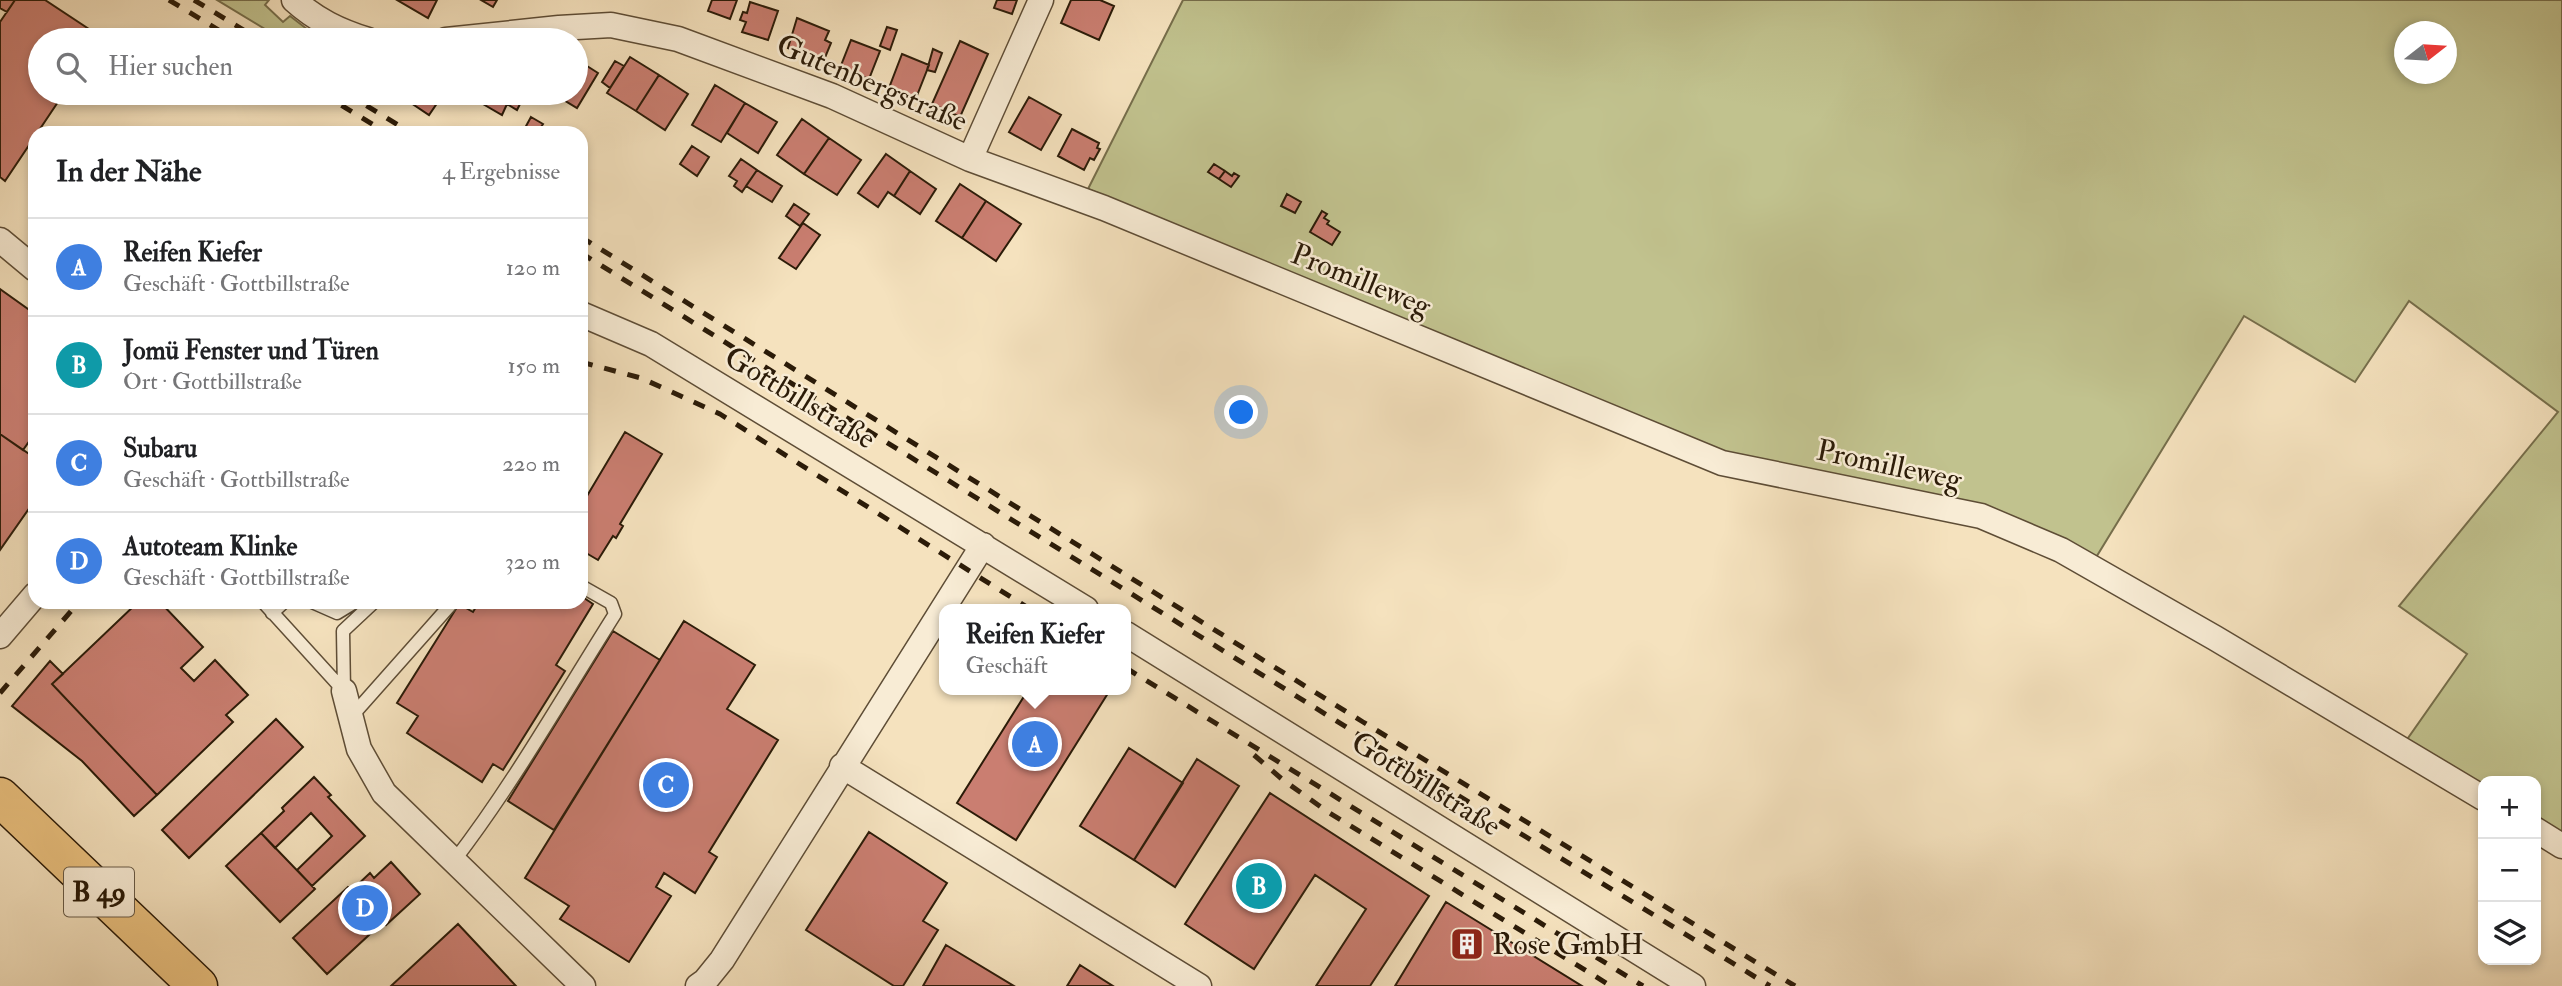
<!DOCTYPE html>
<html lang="de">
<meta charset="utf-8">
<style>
body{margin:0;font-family:"IM FELL Double Pica",serif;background:#f6f6f6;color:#202124}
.controls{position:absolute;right:21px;bottom:21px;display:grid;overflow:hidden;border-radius:14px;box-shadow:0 4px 10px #0003}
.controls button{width:63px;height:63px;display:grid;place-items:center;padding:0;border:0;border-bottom:2px solid #e0e0e0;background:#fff;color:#202124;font:35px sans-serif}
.compass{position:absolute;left:2394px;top:21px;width:63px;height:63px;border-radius:50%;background:#fff;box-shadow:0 4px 10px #0003;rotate:73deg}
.you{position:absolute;left:1242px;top:413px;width:24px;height:24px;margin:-18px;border:5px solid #fff;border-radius:50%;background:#1a73e8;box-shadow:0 0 0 10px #1a73e833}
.badge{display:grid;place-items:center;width:46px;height:46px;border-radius:50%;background:#2563eb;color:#fff;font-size:23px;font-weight:700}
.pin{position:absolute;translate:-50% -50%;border:4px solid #fff;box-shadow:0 2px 7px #0006}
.popup{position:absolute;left:939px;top:604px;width:192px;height:91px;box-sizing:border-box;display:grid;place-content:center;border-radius:14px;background:#fff;filter:drop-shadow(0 2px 5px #0005);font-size:23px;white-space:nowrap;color:#757577}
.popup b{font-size:26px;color:#202124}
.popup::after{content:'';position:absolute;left:50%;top:100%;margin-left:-14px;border:14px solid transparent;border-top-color:#fff}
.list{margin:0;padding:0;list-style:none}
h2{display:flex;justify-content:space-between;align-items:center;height:91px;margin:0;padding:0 28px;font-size:30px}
h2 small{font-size:23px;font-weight:400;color:#757577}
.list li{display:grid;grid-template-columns:46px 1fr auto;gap:21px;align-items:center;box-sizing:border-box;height:98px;padding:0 28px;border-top:2px solid #e0e0e0}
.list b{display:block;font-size:26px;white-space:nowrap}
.list p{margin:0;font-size:23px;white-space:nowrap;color:#757577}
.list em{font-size:23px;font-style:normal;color:#757577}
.icon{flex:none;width:38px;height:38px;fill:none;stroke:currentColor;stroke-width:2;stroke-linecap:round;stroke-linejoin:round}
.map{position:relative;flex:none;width:2562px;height:986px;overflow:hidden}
.search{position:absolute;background:#fff;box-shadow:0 4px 10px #0003;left:28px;top:28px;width:560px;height:77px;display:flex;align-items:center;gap:18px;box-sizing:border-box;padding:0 24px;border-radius:38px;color:#757577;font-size:26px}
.panel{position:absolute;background:#fff;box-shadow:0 4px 10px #0003;left:28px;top:126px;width:560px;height:483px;border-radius:21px}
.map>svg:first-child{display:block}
.green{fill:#c1c28e;stroke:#766e4b;stroke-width:2;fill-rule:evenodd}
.building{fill:#ca7e71;stroke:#2b1b08;stroke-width:2}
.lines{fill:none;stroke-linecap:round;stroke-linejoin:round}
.service-casing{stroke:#5e4d36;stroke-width:15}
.minor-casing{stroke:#5e4d36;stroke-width:27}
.primary-casing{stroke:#2b1b08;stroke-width:41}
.service{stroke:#f8ecd5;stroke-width:12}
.minor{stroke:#f8ecd5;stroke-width:24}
.primary{stroke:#eac17f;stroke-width:38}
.rail{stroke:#2b1b08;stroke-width:5;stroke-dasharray:12 12;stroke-linecap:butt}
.labels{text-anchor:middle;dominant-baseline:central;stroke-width:5;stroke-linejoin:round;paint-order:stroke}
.shield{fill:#f8ecd5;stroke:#685a46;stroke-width:2}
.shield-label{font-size:28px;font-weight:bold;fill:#2b1b08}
.street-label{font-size:30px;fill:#2b1b08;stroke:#f8ecd5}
.poi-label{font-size:30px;fill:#2b1b08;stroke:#f8ecd5;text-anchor:start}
</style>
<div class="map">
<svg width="2562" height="986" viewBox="0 0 2562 986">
<rect width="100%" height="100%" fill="#f5e2be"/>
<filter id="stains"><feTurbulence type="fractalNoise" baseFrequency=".00286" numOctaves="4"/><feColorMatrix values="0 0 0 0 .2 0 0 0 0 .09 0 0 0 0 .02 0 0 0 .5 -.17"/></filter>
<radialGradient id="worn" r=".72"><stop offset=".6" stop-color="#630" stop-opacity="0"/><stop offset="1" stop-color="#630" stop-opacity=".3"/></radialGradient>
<!-- green -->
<path class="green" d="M217,0H269L265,5L283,22L290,16L312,33L327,40H283Z
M1183,0H2562V858L2536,842V781H2483V811L2394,758L2467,654L2399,606L2558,412L2409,301L2355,382L2244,316L2095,559L1714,454L1088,189ZM2404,32H2446V74H2404Z"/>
<!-- building -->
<path class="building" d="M0,0H15L7,12L0,8Z
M15,0H45L101,37L99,40H40V93H64L5,181L0,177V22Z
M397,0H437L428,18Z
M481,0H497L493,7Z
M712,0H737L730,19L708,11Z
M997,0H1017L1012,14L994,8Z
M1071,0H1100L1114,6L1099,40L1061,23Z
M750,2L778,11L768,40L742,32L746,22L740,20L743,12L747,13Z
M797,18L829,31L825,40L831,43L824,60L788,48Z
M887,27L897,30L890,50L880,46Z
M851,40L880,51L869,79L840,68Z
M960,41L988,54L960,117L932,104Z
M933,49L942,53L935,72L927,70Z
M902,54L929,65L916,98L889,88Z
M630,57L659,75L636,111L607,93Z
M576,59L598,73L577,108L554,94L576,93Z
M615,61L624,66L610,88L602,82Z
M659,75L688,94L665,130L636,111Z
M715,85L745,103L721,142L692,125Z
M404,93H444L429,115L402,97Z
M480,93H535L530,101L524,96L517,110L507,104L502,115L476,100Z
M1029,97L1061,115L1041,150L1009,132Z
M745,103L777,122L758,153L727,133Z
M531,117L543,124L537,133L525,128Z
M802,119L829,138L804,174L777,155Z
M1072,129L1099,143L1097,148L1100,149L1094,160L1090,158L1084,170L1058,156Z
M829,138L861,160L837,195L804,174Z
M692,146L709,157L697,176L680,164Z
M886,154L910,171L894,196L888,192L878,207L858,193Z
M741,159L757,170L742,192L734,186L737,181L729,176Z
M1214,164L1225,171L1219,179L1208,172Z
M757,170L782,186L772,202L746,186Z
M910,171L936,189L920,214L894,196Z
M1225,171L1232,176L1234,173L1239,176L1231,187L1219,179Z
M960,184L986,201L962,238L936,221Z
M1287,194L1301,202L1295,213L1281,206Z
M986,201L1021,224L996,261L962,238Z
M794,204L809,214L800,226L786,216Z
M1322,211L1327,214L1324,218L1329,221L1327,224L1340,232L1332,245L1310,232Z
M803,223L820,235L796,269L779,258Z
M0,289L35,314V433L23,450L0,434Z
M625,432L662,454L620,524L623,526L616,538L613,536L598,560L581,550V506Z
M0,434L35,458V500L0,550Z
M581,596L593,604L556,665L565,671L503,770L493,764L482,782L407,733L418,716L397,703L459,604L473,612L479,602H581Z
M138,602H160L203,647L181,668L194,681L215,660L248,695L226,715L233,722L157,795L52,684Z
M684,621L755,665L727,709L778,740L709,852L717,857L695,893L664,873L656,887L671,896L629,962L560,919L569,906L525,878Z
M613,631L660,660L554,830L508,801Z
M50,661L63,674L52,684L157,795L134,816L82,761L12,706Z
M50,661L63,674L52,684L157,795L134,816L82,761L12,706Z
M1028,690H1110L1016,840L957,803Z
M276,719L303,747L189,858L162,830Z
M1129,748L1183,783L1134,860L1080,826Z
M1197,759L1239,786L1175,887L1134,860Z
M314,777L331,795L328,797L365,836L312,886L297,870L332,836L311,813L275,848L261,833L284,811L282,808Z
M1270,793L1429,896L1370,986H1316L1366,909L1315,875L1254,969L1185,924Z
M869,832L947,883L923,921L938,930L903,986H894L806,930Z
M261,833L315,889L280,922L226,866Z
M391,862L420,894L386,925L383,922L327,974L293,938L348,887L352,890L370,873L374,878Z
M1446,902L1582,986H1395Z
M458,924L516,986H391Z
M946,945L1014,986H923Z
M1080,965L1113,986H1067Z"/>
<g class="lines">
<defs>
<path id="service" d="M263,602L344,691
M312,602L337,613L355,602
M272,613L284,602
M344,691L343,631L374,602
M351,717L453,602
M454,861C514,783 563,696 615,614L611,603L581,586"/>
<path id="minor" d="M294,0C316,20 339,31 368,40
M446,40L559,28L611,25L678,39L832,96L970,159L1104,208L1722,463L1981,516L2061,550L2215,638L2483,798
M970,159L1041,0
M0,240L35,269
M581,314L651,344L1086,609
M1126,634L1693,986
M0,636L35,595
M344,691L359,749L384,793L583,986
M842,766L1199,986
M2536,830L2562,846
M698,986L705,981L722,960L983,545"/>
<path id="primary" d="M0,797L198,986"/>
</defs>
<!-- service casing -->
<use href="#service" class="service-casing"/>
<!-- minor casing -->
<use href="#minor" class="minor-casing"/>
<!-- primary casing -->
<use href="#primary" class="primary-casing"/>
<!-- service -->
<use href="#service" class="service"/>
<!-- minor -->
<use href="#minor" class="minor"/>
<!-- primary -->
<use href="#primary" class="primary"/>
<!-- rail -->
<path class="rail" d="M169,0L235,40
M194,0L260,40
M321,93L387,133
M346,93L411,133
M581,237L1363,722L1795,986
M581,253L1356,733L1770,986
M581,362L641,378L720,414L1030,609
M1126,668L1643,986
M0,693L79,602
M1254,755L1283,780L1328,812L1611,986"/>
</g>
<!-- icons -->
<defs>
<symbol id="building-square" viewBox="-11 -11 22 22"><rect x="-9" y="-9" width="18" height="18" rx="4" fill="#8f2418" stroke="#f8ecd5"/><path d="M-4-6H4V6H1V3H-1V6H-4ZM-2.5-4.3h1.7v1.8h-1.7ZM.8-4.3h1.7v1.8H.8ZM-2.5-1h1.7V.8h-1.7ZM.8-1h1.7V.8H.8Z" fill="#fff"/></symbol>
</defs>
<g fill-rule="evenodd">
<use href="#building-square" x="1448" y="925" width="38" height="38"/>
</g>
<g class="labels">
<!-- shield labels -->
<rect class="shield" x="64" y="867.5" width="70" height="49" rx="5"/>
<g class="shield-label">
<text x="99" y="892">B 49</text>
</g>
<!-- street labels -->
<g class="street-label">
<text transform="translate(872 83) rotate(23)">Gutenbergstraße</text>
<text transform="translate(1361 280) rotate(22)">Promilleweg</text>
<text transform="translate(800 398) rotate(31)">Gottbillstraße</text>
<text transform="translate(1889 465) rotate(12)">Promilleweg</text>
<text transform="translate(1426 784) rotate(32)">Gottbillstraße</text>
</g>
<!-- poi labels -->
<g class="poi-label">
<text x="1492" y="944">Rose GmbH</text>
</g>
</g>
<rect width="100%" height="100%" filter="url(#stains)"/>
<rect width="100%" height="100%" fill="url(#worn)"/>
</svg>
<div class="controls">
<button>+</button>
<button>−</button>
<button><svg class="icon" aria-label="layers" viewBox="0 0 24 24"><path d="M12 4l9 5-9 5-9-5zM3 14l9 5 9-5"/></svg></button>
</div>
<svg class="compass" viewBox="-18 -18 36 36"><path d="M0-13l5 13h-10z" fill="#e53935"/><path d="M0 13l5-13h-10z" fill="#757577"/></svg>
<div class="you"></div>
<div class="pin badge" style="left:1035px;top:744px;background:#3f7fe0">A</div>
<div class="popup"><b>Reifen Kiefer</b>Geschäft</div>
<div class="pin badge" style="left:1259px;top:886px;background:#0f9aa8">B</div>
<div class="pin badge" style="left:666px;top:785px;background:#3f7fe0">C</div>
<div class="pin badge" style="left:365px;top:908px;background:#3f7fe0">D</div>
<div class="search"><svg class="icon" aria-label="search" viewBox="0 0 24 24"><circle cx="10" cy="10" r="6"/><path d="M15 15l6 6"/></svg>Hier suchen</div>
<section class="panel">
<h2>In der Nähe<small>4 Ergebnisse</small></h2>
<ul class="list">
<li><span class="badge" style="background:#3f7fe0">A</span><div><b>Reifen Kiefer</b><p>Geschäft · Gottbillstraße</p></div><em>120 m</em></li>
<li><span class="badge" style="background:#0f9aa8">B</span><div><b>Jomü Fenster und Türen</b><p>Ort · Gottbillstraße</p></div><em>150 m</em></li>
<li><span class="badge" style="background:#3f7fe0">C</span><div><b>Subaru</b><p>Geschäft · Gottbillstraße</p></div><em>220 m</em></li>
<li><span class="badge" style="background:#3f7fe0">D</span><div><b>Autoteam Klinke</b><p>Geschäft · Gottbillstraße</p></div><em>320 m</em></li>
</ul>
</section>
</div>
